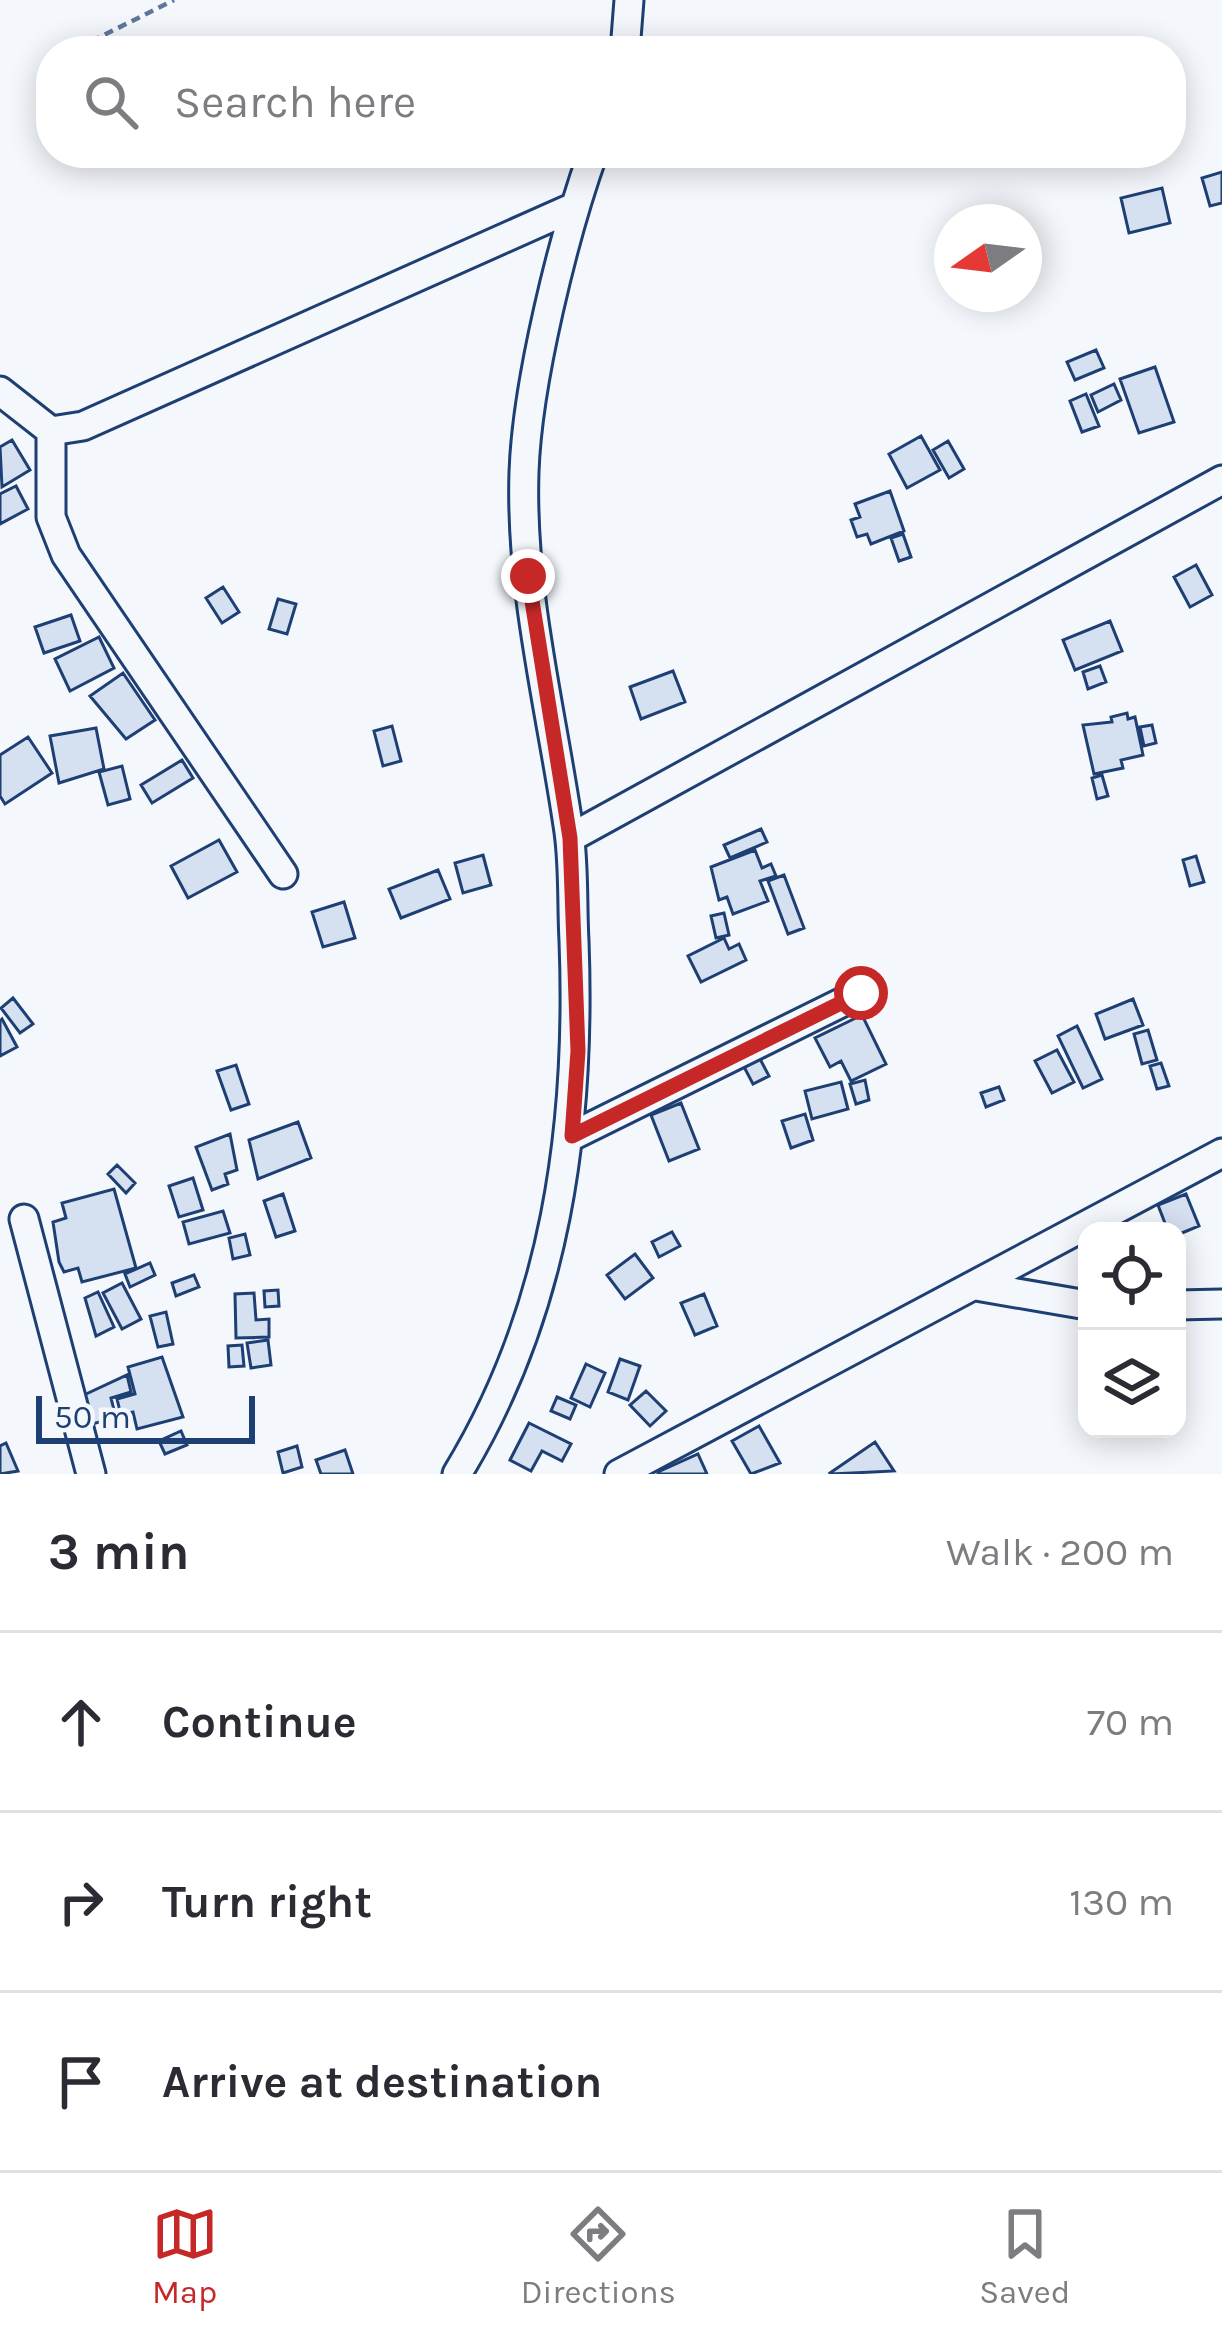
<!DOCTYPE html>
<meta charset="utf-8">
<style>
body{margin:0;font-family:Karla,sans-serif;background:#f7f7f7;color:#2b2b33}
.controls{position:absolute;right:36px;bottom:36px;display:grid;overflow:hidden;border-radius:24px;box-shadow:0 6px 30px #0003}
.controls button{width:108px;height:108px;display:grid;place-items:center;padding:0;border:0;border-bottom:3px solid #e1e1e2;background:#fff;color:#2b2b33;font:60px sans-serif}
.compass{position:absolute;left:934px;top:204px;width:108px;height:108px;border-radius:50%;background:#fff;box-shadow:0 6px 30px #0003;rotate:256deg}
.scale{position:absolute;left:36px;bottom:30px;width:219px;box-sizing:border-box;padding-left:12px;border:6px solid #1d3f73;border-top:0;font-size:33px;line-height:42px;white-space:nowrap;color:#1d3f73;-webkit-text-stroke:9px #f4f7fb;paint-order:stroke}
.stop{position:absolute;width:36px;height:36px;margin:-27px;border:9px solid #c62828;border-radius:50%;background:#fff}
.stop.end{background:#c62828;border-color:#fff;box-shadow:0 3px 12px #0008}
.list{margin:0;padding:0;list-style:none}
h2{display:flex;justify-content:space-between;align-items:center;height:156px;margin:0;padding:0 48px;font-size:51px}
h2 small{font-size:39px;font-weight:400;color:#7c7c81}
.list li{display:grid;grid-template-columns:78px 1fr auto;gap:36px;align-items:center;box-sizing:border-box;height:180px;padding:0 48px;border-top:3px solid #e1e1e2}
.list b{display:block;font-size:45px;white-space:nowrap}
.list em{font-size:39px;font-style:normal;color:#7c7c81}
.icon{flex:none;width:66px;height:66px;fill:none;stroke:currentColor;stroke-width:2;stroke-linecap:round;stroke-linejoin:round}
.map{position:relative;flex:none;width:1222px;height:1474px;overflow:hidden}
.search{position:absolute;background:#fff;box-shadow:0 6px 30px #0003;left:36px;right:36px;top:36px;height:132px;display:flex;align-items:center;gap:30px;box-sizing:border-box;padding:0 42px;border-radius:48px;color:#7c7c81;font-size:45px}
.sheet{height:696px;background:#fff}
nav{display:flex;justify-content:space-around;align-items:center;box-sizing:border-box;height:168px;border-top:3px solid #e1e1e2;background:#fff;font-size:33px;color:#7c7c81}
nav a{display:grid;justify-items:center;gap:6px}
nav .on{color:#c62828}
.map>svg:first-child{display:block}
.building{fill:#d5e0f0;stroke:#1d3f73;stroke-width:3}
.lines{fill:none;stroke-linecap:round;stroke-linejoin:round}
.street-casing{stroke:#1d3f73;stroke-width:33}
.path{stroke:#5e769c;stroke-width:4.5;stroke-dasharray:9 6;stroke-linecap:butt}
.street{stroke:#f4f7fb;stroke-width:27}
.route{stroke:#c62828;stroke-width:15}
</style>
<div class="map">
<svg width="1222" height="1474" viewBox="0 0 1222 1474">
<rect width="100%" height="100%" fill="#f4f7fb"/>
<!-- building -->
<path class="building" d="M1222,172V203L1210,206L1202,178Z
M1162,188L1170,223L1129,233L1121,198Z
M1096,350L1104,368L1075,380L1067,362Z
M1155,367L1174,422L1139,433L1120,379Z
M1114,384L1121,400L1098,412L1091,395Z
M1086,394L1099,426L1082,432L1070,401Z
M921,436L940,470L907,488L889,454Z
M12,440L30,470L2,487L0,447Z
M948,441L964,469L949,478L933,450Z
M16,486L28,509L0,524V494Z
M890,491L904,531L871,544L867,534L857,537L851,520L860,517L855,504Z
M903,534L911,557L899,561L891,538Z
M1196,565L1212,595L1190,607L1174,577Z
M223,587L239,612L222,623L206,598Z
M278,599L296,604L287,634L269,629Z
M71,615L80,641L44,653L35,627Z
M1110,621L1122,651L1075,670L1063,640Z
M99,637L114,668L70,691L55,659Z
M1100,666L1106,682L1088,689L1083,672Z
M673,671L685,702L641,719L630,687Z
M123,673L155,720L126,739L90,696Z
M1127,713L1128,719L1135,717L1143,755L1121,760L1123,768L1094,774L1083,725L1112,722L1111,717Z
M1152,725L1156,743L1144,746L1140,727Z
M392,726L401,761L383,766L374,731Z
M96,728L104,769L59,783L50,736Z
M28,737L52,773L5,804L0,796V755Z
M182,760L193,778L152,803L141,785Z
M122,766L130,799L108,805L99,772Z
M1102,775L1108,796L1097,799L1092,778Z
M761,829L767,842L730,858L724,845Z
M219,840L237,872L188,898L171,866Z
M755,850L762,868L771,864L776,876L760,881L768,901L733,914L727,897L719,900L711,867Z
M483,855L491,885L463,893L455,863Z
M1196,856L1204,882L1190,886L1183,860Z
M438,870L450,899L401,918L389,889Z
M784,875L804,928L788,934L768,881Z
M344,902L355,938L323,947L312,912Z
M724,913L729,935L716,938L711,916Z
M724,938L729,949L739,944L746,960L701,982L688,956Z
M13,998L33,1024L20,1033L1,1008Z
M1133,999L1143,1025L1105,1039L1096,1014Z
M862,1015L886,1064L851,1081L841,1061L830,1067L815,1038Z
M2,1019L17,1047L0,1056V1021Z
M1077,1026L1102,1079L1083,1088L1058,1036Z
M1148,1030L1157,1060L1142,1064L1134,1034Z
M1057,1050L1074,1082L1052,1093L1035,1061Z
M759,1057L769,1076L753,1084L743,1065Z
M1161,1063L1169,1086L1157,1089L1150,1066Z
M236,1065L249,1104L231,1110L217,1071Z
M865,1080L869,1100L856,1104L850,1084Z
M841,1082L848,1109L812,1119L805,1091Z
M999,1087L1004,1100L986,1107L981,1093Z
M681,1103L699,1149L669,1161L651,1115Z
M805,1114L813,1140L791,1148L782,1121Z
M298,1122L311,1158L258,1179L249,1140Z
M230,1134L237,1170L225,1174L228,1184L212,1190L196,1147Z
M117,1165L135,1183L126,1193L108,1174Z
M193,1178L203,1210L179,1217L169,1186Z
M114,1189L136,1268L82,1282L78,1268L64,1272L59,1262L53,1222L66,1218L62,1203Z
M283,1194L295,1231L276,1237L264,1201Z
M1186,1194L1199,1226L1177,1235L1168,1231L1158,1205Z
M223,1211L230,1233L189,1244L183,1222Z
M672,1232L680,1246L659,1257L652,1242Z
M245,1234L250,1255L233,1259L229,1238Z
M635,1254L653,1278L625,1299L607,1275Z
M150,1263L155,1275L130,1287L125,1274Z
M194,1275L199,1287L176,1296L172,1283Z
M122,1283L141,1319L122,1329L103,1293Z
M278,1290L279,1306L265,1307L264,1291Z
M98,1292L114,1327L96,1336L85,1298Z
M254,1293L256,1320L269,1319V1337L236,1338L235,1294Z
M704,1294L717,1326L695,1335L681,1303Z
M166,1312L173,1344L158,1347L150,1316Z
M268,1340L271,1365L251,1368L247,1343Z
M242,1345L244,1366L229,1367L228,1346Z
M162,1357L183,1417L137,1429L133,1412L121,1415L117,1399L135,1394L128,1367Z
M620,1359L640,1366L628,1400L608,1392Z
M586,1364L605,1373L590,1407L571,1398Z
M127,1375L131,1392L111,1398L116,1418L92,1424L84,1395Z
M646,1391L666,1411L650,1426L630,1405Z
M557,1397L576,1405L570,1419L551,1411Z
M529,1423L571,1444L562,1461L542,1451L531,1471L510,1460Z
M759,1426L780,1463L751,1474L732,1441Z
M181,1431L187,1445L165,1454L159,1441Z
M875,1442L894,1471L831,1474L830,1473Z
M6,1443L18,1471L0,1474V1446Z
M297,1446L302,1467L283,1473L278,1452Z
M345,1450L353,1474H321L316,1460Z
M698,1454L707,1474H658V1472Z"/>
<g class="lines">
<defs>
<path id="street" d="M625,51L629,0
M0,391L51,431L83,426L574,207
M51,431V517L66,555L283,874
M570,838L1222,480
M572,1136L861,993
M24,1219L91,1474
M976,1286L1087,1305
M1177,1305L1222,1304
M457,1474C556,1312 581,1127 574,941C572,905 574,868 569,832C552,713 520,593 524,472C527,383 563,237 593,153
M619,1474L1222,1153"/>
</defs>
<!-- street casing -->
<use href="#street" class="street-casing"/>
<!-- path -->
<path class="path" d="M78,48L174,0"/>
<!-- street -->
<use href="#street" class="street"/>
</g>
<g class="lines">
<!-- route -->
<path class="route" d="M528,576L570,838L578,1051L572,1136L861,993"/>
</g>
</svg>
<div class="controls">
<button><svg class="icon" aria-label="locate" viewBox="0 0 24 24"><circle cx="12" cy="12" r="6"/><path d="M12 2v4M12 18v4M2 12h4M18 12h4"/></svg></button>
<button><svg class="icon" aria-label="layers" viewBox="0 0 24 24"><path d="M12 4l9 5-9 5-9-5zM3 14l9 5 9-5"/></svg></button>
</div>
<svg class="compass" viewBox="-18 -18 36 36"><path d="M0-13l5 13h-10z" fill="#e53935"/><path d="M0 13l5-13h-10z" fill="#7c7c81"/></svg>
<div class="scale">50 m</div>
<div class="stop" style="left:861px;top:993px"></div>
<div class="stop end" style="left:528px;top:576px"></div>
<div class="search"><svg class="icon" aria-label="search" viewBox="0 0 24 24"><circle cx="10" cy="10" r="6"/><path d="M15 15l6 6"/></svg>Search here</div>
</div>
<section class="sheet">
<h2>3 min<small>Walk · 200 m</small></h2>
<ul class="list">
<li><svg class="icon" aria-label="ahead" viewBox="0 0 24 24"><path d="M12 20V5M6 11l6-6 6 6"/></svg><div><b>Continue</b></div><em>70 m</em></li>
<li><svg class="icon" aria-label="right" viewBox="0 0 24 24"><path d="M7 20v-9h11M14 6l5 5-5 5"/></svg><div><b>Turn right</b></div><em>130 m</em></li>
<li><svg class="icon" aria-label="arrive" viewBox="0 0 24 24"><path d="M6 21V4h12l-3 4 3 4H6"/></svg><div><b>Arrive at destination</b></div></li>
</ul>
</section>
<nav>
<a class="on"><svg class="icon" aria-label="map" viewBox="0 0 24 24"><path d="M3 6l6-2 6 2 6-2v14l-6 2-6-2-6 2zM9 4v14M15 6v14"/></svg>Map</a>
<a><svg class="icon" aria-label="directions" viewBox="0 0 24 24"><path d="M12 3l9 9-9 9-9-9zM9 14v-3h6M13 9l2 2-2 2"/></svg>Directions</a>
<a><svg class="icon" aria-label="saved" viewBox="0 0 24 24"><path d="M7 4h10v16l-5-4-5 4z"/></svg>Saved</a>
</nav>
